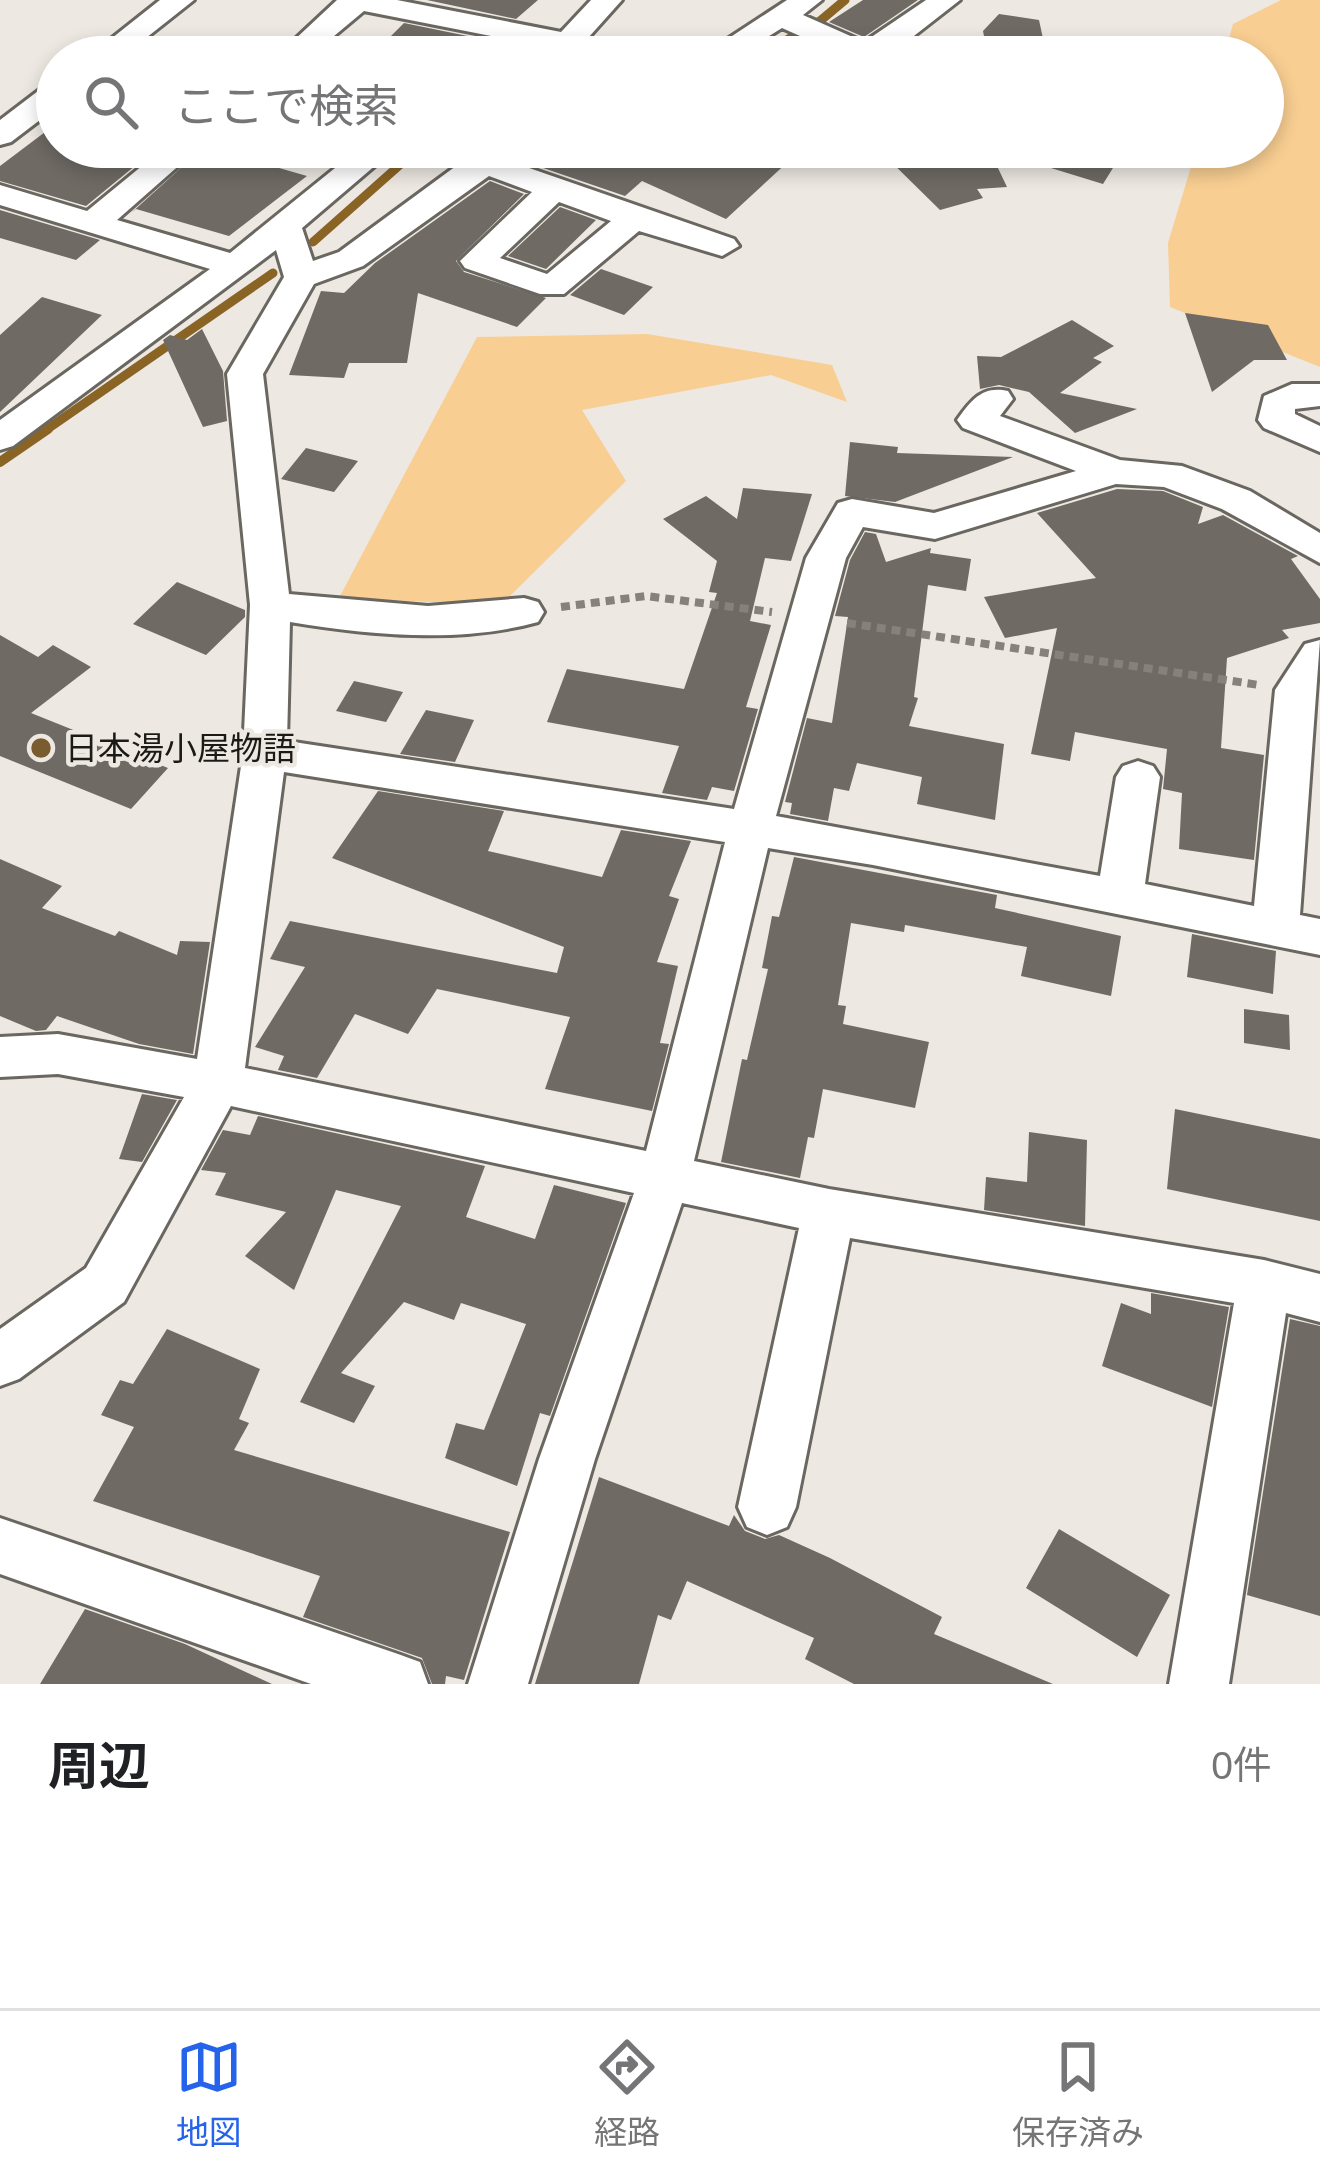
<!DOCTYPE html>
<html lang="ja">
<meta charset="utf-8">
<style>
body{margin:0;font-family:Helvetica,"Noto Sans JP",sans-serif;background:#f2f2f2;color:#202124}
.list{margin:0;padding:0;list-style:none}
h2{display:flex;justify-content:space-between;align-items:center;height:156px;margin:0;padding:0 48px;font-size:51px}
h2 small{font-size:39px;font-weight:400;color:#757577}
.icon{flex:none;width:66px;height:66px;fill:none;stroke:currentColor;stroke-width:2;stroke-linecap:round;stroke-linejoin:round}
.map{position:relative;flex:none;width:1320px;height:1684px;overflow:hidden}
.search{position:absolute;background:#fff;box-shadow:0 6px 18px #0003;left:36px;right:36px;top:36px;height:132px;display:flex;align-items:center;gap:30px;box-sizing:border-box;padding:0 42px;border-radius:66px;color:#757577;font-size:45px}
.sheet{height:324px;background:#fff}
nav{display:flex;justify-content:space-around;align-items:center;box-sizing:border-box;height:168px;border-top:3px solid #e0e0e0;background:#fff;font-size:33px;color:#757577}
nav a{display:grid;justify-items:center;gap:6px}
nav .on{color:#2563eb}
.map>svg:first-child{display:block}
.green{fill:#f8ce92}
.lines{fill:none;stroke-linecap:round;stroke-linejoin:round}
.stream-far1{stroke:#8a6424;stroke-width:9}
.stream{stroke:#8a6424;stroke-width:10}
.building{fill:#6f6a64}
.minor-casing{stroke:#6a6660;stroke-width:6}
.path{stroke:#85817d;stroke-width:8;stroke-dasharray:9 6;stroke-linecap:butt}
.minor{fill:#fff;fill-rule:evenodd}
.poi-dot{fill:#795c2f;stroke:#ede8e2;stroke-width:4.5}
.labels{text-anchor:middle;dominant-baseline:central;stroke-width:9;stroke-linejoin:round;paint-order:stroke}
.poi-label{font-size:33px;fill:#1c1a17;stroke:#ede8e2;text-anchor:start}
</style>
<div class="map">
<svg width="1320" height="1684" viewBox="0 0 1320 1684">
<rect width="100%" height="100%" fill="#ede8e2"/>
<!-- green -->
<path class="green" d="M1281,0H1320V367L1170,307L1168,243L1197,147H1263V57H1224L1233,24Z
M647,334L832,365L847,402L771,375L582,410L626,481L501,605L339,598L477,337Z"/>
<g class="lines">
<!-- stream-far1 -->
<path class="stream-far1" d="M757,57L820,21L845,0
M313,242L420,147
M43,432L273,273"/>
<!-- stream -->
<path class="stream" d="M0,462L48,429"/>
</g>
<!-- building -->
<path class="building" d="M427,0H538L516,19Z
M863,0H918L864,37L829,22Z
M999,14L1039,20L1047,57H988L983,31Z
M404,23L492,41L473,57H370Z
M57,123V147H158L86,206L0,181V166Z
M204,147H207L307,176L229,236L136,209L131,213Z
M525,147H804L726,219L642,181L625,196L517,159Z
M876,147H988L1007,187L977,189L983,198L940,210Z
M1011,147H1126L1103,184L1009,155Z
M490,181L524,194L456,261L464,272L546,298L517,327L418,293L407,363H349L344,378L289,375L321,291L344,293L375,263Z
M560,207L596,220L546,269L508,256Z
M0,210L100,240L76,260L0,238Z
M601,269L653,287L624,315L570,295Z
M42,297L102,315L0,412V335Z
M1185,313L1268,325L1287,360H1254L1212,392Z
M1072,320L1114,346L1093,358L1102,362L1060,393L1137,409L1075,433L1029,392L999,385L980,389L977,356L1001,357Z
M202,329L223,371L227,421L203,427L163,340L170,335L187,340Z
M850,442L898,447L897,453L1013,457L895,502L845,496Z
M306,448L358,461L334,492L281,479Z
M743,488L812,494L791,561L765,558L750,621L771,625L746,707L758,709L734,791L712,787L707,800L662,793L679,746L547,722L567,669L684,689L717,593L709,592L717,561L663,519L706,496L737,519Z
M1117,489L1163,491L1203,507L1198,524L1223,515L1298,556L1291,559L1320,599V623L1282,630L1289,638L1227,658L1221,748L1264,755L1254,860L1179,849L1182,793L1163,789L1167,749L1075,732L1070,761L1031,754L1057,628L1005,638L984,597L1096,578L1037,513Z
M865,532L876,534L886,562L931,548L930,553L971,559L966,591L928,585L914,697L918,698L909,726L1004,744L995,820L917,804L922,777L857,763L849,791L834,788L828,821L790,814L792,803L785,802L807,718L832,723L848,617L835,616L850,560Z
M177,582L245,610V617L206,655L133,624Z
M0,635L38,657L53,645L91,667L31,713L168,768L131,809L0,756Z
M354,681L403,692L386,722L336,711Z
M426,710L474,720L455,762L400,754Z
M378,791L504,811L488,851L602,877L621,830L691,841L669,896L679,899L657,962L678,966L660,1043L669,1044L652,1111L545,1089L570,1017L437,989L408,1034L355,1014L317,1078L278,1070L284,1056L255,1047L305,967L270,959L290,921L557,973L564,947L332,858Z
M794,857L997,895L995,908L1121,936L1111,996L1021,976L1027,947L905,925L904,932L851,923L838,1005L846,1006L843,1024L929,1042L915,1108L823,1089L814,1138L808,1137L800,1178L721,1162L742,1059L747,1060L768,969L762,968L772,916L779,917Z
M0,859L62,886L42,908L115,936L119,931L177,955L180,941L210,942L193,1054L139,1044L57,1016L46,1030L36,1031L0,1016Z
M1192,934L1276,951L1273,994L1187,977Z
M1244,1009L1289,1015L1290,1050L1244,1043Z
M142,1094L177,1100L142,1162L119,1159Z
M1175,1109L1320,1139V1221L1167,1189Z
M258,1116L485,1166L466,1217L535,1239L554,1185L626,1203L550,1416L540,1413L517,1486L445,1458L456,1423L484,1430L526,1324L461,1303L454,1320L404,1302L341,1373L375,1386L354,1423L300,1402L401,1206L336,1190L294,1290L245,1256L286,1212L215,1195L226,1173L201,1170L223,1130L250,1135Z
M1029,1132L1087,1140L1085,1226L984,1210L986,1177L1027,1182Z
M1151,1293L1229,1307L1212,1407L1102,1366L1121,1303L1151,1314Z
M1290,1319L1320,1326V1616L1247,1595Z
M167,1329L260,1369L239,1419L249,1423L234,1450L510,1532L464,1680L446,1676L445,1684H432L422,1658L303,1617L320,1576L93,1501L134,1427L101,1415L120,1380L133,1384Z
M599,1477L729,1526L734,1515L745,1531L765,1539L779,1535L830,1558L942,1617L934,1634L1053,1684H854L805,1659L814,1638L687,1581L671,1620L658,1615L639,1684H535Z
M1059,1529L1170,1595L1137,1657L1026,1588Z
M85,1609L185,1644L272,1684H40Z"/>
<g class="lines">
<defs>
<path id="minor" d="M160,0H194L122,57H88Z
M337,0H397L561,32L591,0H622L571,57H539L547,47L364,11L309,57H276Z
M787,0H822L803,15L864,42L926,0H960L887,57H847L782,28L736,57H700Z
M57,83V107L11,142L0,145V120L46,85Z
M165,147H200L117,220L230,253L361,147H397L302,228L313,261L339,252L471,155L487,147H521L509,161L734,239L739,246L722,256L639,231L564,294H540L465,268L460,261L532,192L489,176L363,266L314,284L263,374L289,594L428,606L524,598L538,602L544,612L538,622C459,644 370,635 290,622L287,741L734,809L806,558L838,503L852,499L934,513L1076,471L963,428L957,420C971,400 983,385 1008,391L1013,399L1000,416L1120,460L1182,466L1250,491L1320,533V563L1222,509L1164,487L1116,484L935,539L863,527L846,558L776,816L1100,876L1116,777L1123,766L1138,761L1153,766L1160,777L1145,884L1254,906L1275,690L1305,644L1320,640L1300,915L1320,919V955L873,865L768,848L694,1161L829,1189L1264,1260L1320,1274V1322L1286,1313L1229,1684H1169L1234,1303L850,1238L796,1507L787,1527L767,1535L747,1527L738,1507L799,1228L682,1203L595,1459L528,1684H468L539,1459L634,1193L231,1106L124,1302L19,1379L0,1386V1329L86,1268L184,1097L58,1074L0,1077V1037L58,1034L197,1059L243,753L250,605L227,374L284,277L276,250L13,446L0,450V420L210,269L0,205V185L87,211ZM559,202L611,221L547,274L500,258ZM284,772L725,842L646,1151L245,1068Z
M1292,384H1320V406L1295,409V414L1320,426V452L1264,428L1258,420L1264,396Z
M0,1518L398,1654L420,1662L428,1684H311L0,1574Z"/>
</defs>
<!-- minor casing -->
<use href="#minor" class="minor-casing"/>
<!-- path -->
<path class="path" d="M561,607L646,596L772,612
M847,623L1259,685"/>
<!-- minor -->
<use href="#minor" class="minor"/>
</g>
<!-- markers -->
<circle class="poi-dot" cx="41" cy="748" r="12"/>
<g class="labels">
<!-- poi labels -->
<g class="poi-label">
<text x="65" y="748">日本湯小屋物語</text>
</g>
</g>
</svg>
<div class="search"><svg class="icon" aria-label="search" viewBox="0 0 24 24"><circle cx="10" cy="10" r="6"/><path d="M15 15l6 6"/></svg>ここで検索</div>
</div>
<section class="sheet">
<h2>周辺<small>0件</small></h2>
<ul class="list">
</ul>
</section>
<nav>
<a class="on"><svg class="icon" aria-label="map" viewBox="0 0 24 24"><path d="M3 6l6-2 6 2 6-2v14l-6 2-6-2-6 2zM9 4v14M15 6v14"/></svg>地図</a>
<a><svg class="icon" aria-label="directions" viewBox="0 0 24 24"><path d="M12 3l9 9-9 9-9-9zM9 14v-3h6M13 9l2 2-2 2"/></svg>経路</a>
<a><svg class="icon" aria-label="saved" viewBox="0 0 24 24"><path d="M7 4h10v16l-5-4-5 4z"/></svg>保存済み</a>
</nav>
